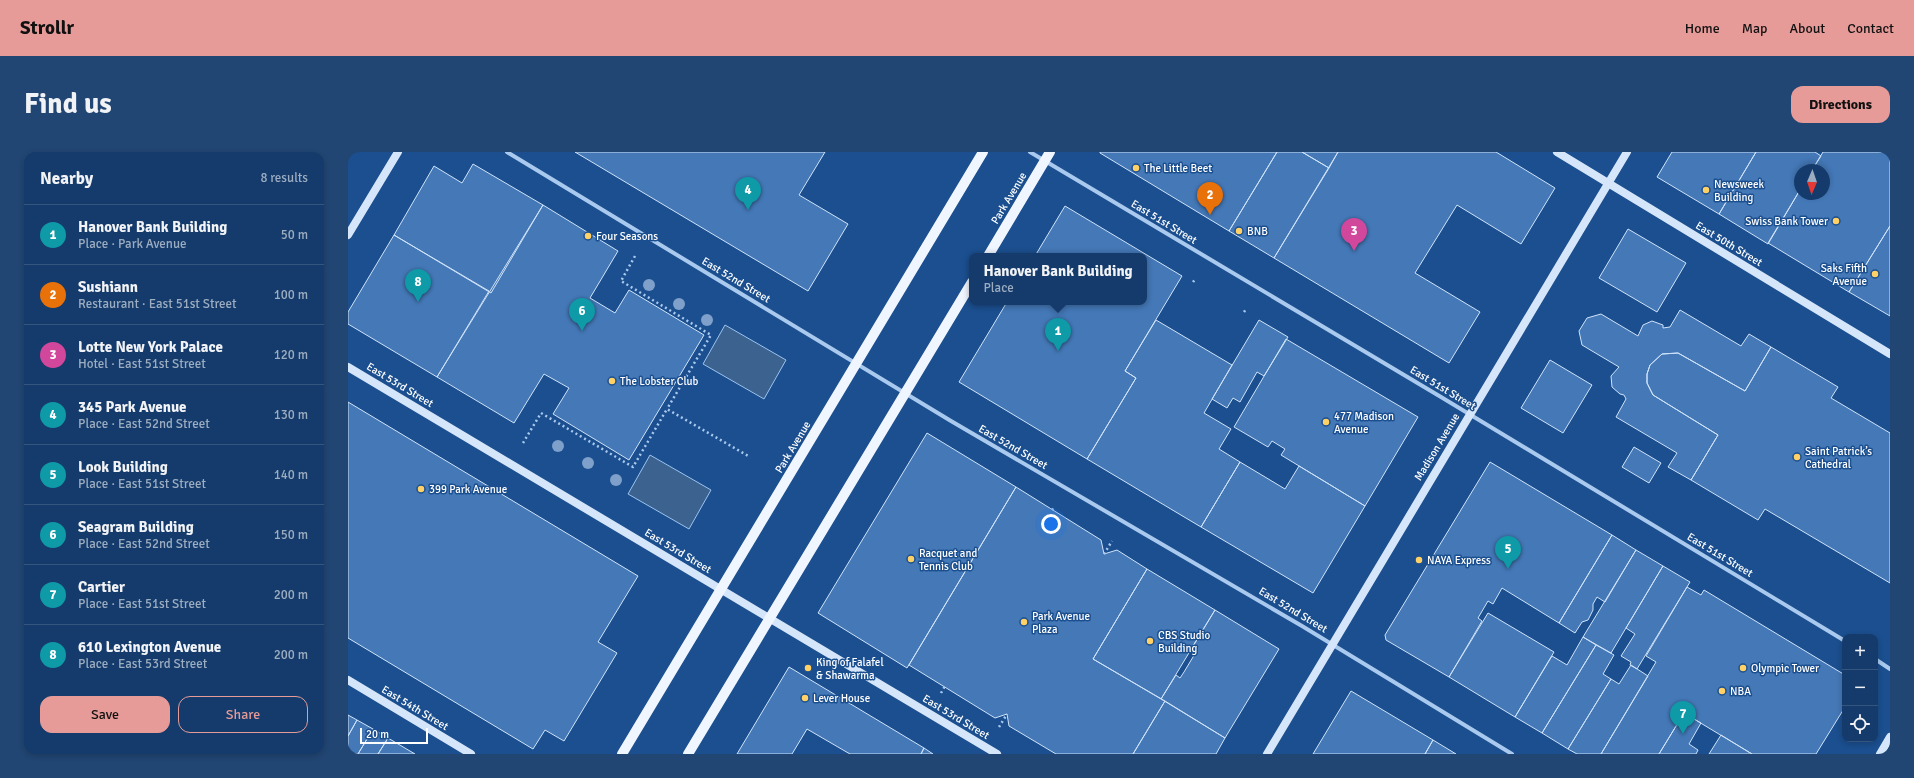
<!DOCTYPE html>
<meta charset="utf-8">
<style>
body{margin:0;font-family:Signika,sans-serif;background:#214673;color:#f1f3f6}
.controls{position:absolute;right:12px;bottom:12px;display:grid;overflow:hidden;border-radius:8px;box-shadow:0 2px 6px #0003}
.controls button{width:36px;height:36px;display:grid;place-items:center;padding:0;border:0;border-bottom:1px solid #33557e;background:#143b6b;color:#f1f3f6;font:20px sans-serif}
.compass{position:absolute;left:1446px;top:12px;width:36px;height:36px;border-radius:50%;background:#143b6b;box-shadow:0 2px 6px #0003;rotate:182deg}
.scale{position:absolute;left:12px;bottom:10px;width:68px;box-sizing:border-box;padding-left:4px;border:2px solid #fff;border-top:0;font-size:11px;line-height:14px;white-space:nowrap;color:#fff;-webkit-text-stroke:3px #1b4f8f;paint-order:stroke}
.you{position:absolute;left:703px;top:372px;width:14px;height:14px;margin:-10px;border:3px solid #fff;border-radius:50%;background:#1a73e8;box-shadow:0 0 0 6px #1a73e833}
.badge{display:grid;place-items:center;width:26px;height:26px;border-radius:50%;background:#e69b98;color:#fff;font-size:13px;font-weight:700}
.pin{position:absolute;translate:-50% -33px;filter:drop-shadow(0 1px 2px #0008)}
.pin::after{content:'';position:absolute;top:21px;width:14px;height:12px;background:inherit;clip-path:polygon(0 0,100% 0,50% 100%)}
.popup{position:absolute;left:621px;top:101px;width:178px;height:52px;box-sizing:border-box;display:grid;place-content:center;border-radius:8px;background:#143b6b;filter:drop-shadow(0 1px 3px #0005);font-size:13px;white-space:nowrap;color:#9dadc1}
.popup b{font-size:15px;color:#f1f3f6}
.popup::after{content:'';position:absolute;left:50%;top:100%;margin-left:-8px;border:8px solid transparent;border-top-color:#143b6b}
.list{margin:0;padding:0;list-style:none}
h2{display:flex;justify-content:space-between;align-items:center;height:52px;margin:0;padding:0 16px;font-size:17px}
h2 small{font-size:13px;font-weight:400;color:#9dadc1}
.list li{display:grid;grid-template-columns:26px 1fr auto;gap:12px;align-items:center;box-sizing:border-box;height:60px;padding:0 16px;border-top:1px solid #33557e}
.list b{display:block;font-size:15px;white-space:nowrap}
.list p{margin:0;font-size:13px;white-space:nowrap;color:#9dadc1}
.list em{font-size:13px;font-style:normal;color:#9dadc1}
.actions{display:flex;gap:8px;padding:12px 16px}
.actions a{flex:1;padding:9px 0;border:1px solid #e69b98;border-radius:12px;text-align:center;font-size:14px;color:#e69b98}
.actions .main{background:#e69b98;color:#111}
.icon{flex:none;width:22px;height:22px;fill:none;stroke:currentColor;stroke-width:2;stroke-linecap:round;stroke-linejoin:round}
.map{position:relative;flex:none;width:1542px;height:602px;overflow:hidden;border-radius:12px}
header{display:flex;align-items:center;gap:24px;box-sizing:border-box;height:56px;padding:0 20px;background:#e69b98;color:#111}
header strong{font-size:19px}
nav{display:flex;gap:22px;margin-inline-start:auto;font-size:14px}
.intro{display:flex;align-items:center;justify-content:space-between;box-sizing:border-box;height:96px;padding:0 24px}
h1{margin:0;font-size:28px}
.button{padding:10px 18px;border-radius:12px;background:#e69b98;color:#111;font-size:14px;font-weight:700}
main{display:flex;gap:24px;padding:0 24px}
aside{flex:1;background:#143b6b;border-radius:12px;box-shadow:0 2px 6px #0003}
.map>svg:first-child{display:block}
.water{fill:#3c6290;stroke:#9cc4f0}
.building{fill:#4478b7;stroke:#cfe3fa}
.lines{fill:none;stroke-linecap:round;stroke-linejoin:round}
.path{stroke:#a9c9ee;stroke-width:2.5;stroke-dasharray:2 3;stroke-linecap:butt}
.street{stroke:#a9c9ee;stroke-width:4}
.secondary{stroke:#d6e6fa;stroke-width:8}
.primary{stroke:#f0f6ff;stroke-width:10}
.tree{fill:#7ea0ca}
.poi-dot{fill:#ffd166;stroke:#1b4f8f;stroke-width:1.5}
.labels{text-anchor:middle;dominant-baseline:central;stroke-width:3;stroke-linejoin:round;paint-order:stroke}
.poi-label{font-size:11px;fill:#fff;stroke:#1b4f8f;text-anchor:start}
.street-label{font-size:11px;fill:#fff;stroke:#1b4f8f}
</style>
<header>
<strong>Strollr</strong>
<nav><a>Home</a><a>Map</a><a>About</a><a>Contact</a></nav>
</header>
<div class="intro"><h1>Find us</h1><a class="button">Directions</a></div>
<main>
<aside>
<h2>Nearby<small>8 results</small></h2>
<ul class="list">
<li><span class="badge" style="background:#0f9aa8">1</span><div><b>Hanover Bank Building</b><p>Place · Park Avenue</p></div><em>50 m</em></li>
<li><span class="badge" style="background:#e8710a">2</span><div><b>Sushiann</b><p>Restaurant · East 51st Street</p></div><em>100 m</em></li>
<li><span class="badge" style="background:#d1479c">3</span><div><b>Lotte New York Palace</b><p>Hotel · East 51st Street</p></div><em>120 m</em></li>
<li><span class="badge" style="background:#0f9aa8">4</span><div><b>345 Park Avenue</b><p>Place · East 52nd Street</p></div><em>130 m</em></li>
<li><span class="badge" style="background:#0f9aa8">5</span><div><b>Look Building</b><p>Place · East 51st Street</p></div><em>140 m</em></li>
<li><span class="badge" style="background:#0f9aa8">6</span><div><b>Seagram Building</b><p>Place · East 52nd Street</p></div><em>150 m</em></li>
<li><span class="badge" style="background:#0f9aa8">7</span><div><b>Cartier</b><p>Place · East 51st Street</p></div><em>200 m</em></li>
<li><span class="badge" style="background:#0f9aa8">8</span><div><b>610 Lexington Avenue</b><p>Place · East 53rd Street</p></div><em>200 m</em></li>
</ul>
<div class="actions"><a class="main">Save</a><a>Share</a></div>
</aside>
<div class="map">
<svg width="1542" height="602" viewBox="0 0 1542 602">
<rect width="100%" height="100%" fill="#1b4f8f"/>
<!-- water -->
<path class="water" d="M377,173L438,208L416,247L355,212Z
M302,303L363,338L341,377L280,342Z"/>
<!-- building -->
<path class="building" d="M227,0H477L451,43L500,72L460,139Z
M752,0H929L881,79L752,1Z
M929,0H954L981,16L926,106L881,79Z
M954,0H990L981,16Z
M990,0H1148L1207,36L1173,92L1109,53L1067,121L1132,160L1101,211L926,106Z
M1324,0H1408L1371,62L1309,25Z
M1408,0H1467L1473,4L1464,18H1452V38L1420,92L1371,62Z
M1475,0H1542V74L1501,140L1420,91L1452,38V42H1476V18H1464Z
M125,12L195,53L143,141L46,83L86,14L114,31Z
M195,53L270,99L242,146L267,161L281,138L356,183L281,308L205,262L221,236L196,222L166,271L89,225Z
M717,54L834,124L777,219L788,226L739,307L611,230L659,150H796V104H687Z
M1542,74V164L1501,140Z
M1280,77L1338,111L1309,160L1251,126Z
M46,83L141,139L89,225L0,172V160Z
M1332,158L1393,194L1401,182L1423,195L1397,239L1330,201L1314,202L1302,213L1299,222V231L1305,243L1370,283L1343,328L1320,315L1329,301L1268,265L1278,247L1276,243L1272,242L1264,235L1263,224L1271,215L1234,193L1231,179L1239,166L1253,162L1290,184L1295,173L1304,169L1315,173V176L1322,175Z
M808,168L884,213L856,261L883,277L871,297L892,310L853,375L739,307L788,226L777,219Z
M911,168L940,185L916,224L909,220L892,250L885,246L879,256L864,247Z
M938,187L1070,265L1017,354L933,303L937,297L924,289L920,295L886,275Z
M1423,195L1490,235L1483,246L1542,281V431L1417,357L1410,368L1343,328L1370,283L1305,243L1299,231V222L1302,213L1314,202L1330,201L1397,239Z
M1202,208L1244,233L1215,281L1173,256Z
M0,250L290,424L250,490L269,501L216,589L197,578L185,597L0,486Z
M579,281L668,335L559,516L470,461Z
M1286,295L1313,311L1301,331L1274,315Z
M892,310L937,337L951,314L1017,354L965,441L853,375Z
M1142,310L1264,383L1211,471L1154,436L1145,452L1140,449L1130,466L1134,469L1101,525L1038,488L1037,483Z
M668,335L753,388L756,402L769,398L799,417L745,507L817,549L785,602H708L661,574L659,562L647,566L561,513Z
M1264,383L1288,398L1257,450L1249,445L1245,452V458L1240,468L1234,470L1227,481L1211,471Z
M1288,398L1315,414L1263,501L1235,485Z
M1315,414L1342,430L1289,517L1282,513L1283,510L1273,504L1287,482L1278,476Z
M799,417L867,458L813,547L745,507Z
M1339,435L1353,443L1356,438L1497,523V555L1468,602H1404L1336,561L1311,602H1253L1308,510L1298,504Z
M867,458L931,497L877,586L813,547L828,523L832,526L836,520L848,500L843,497Z
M1140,461L1206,500L1167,565L1101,525Z
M1235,485L1248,493L1194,581L1167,565L1204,504L1219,513Z
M1248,493L1266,503L1255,522L1263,527L1220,597L1194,581Z
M1283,513L1300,524L1253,602H1229L1220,597L1263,527L1271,532Z
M441,515L576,596L573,602H502L459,577L444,602H389Z
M1003,539L1085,588L1077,602H965Z
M817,549L877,586L868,602H785Z
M1336,561L1353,571L1341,592L1350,598L1348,602H1311Z
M0,563L9,568L0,584Z
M9,568L25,577L10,602H0V584Z
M25,577L40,586L30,602H10Z
M1373,583L1404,602H1361Z
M40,586L67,602H30Z
M1085,588L1108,602H1077Z
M576,596L585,602H573Z"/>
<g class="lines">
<!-- path -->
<path class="path" d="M287,104L273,129L363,183L319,257
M845,130L848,126
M896,160L898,157
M175,291L193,261L285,315L319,257L402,305
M704,358L706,355
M756,402L764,389
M593,541L597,534
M651,575L659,562"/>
<!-- street -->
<path class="street" d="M159,0L603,269L954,474L1164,602
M682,0L1093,245L1497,489
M1527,507L1542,517"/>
<!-- secondary -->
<path class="secondary" d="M1209,0L1542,202
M0,83L50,0
M0,215L649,602
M0,528L123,602
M919,602L1279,0
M1532,602L1542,585"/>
<!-- primary -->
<path class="primary" d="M640,104L702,0
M274,602L635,0
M340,602L624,130"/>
</g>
<!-- trees -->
<g class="tree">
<circle cx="301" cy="133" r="6"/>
<circle cx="331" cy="152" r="6"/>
<circle cx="359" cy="168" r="6"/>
<circle cx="210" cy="294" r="6"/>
<circle cx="240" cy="311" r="6"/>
<circle cx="268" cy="328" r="6"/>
</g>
<!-- markers -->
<g class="poi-dot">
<circle cx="788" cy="16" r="4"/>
<circle cx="1358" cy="38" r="4"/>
<circle cx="1488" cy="69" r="4"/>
<circle cx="891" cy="79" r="4"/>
<circle cx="240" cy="84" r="4"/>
<circle cx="1527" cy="122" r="4"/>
<circle cx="264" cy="229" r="4"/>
<circle cx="978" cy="270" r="4"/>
<circle cx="1449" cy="305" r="4"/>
<circle cx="73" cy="337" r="4"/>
<circle cx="563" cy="407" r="4"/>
<circle cx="1071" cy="408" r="4"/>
<circle cx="676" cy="470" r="4"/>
<circle cx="802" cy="489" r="4"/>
<circle cx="460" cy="516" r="4"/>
<circle cx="1395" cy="516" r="4"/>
<circle cx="1374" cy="539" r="4"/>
<circle cx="457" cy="546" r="4"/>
</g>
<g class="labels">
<!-- poi labels -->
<g class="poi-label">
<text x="796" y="16">The Little Beet</text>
<text x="1366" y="32">Newsweek<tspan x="1366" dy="13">Building</tspan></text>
<text x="1480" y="69" text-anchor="end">Swiss Bank Tower</text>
<text x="899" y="79">BNB</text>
<text x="248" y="84">Four Seasons</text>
<text x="1519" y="116" text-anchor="end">Saks Fifth<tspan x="1519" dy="13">Avenue</tspan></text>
<text x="272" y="229">The Lobster Club</text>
<text x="986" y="264">477 Madison<tspan x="986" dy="13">Avenue</tspan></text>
<text x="1457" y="299">Saint Patrick’s<tspan x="1457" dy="13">Cathedral</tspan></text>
<text x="81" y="337">399 Park Avenue</text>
<text x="571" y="401">Racquet and<tspan x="571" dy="13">Tennis Club</tspan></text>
<text x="1079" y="408">NAYA Express</text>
<text x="684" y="464">Park Avenue<tspan x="684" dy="13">Plaza</tspan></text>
<text x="810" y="483">CBS Studio<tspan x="810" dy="13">Building</tspan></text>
<text x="468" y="510">King of Falafel<tspan x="468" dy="13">&amp; Shawarma</tspan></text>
<text x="1403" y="516">Olympic Tower</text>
<text x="1382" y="539">NBA</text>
<text x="465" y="546">Lever House</text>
</g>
<!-- street labels -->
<g class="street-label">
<text transform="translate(661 46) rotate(-59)">Park Avenue</text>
<text transform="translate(816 70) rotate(31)">East 51st Street</text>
<text transform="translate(1381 92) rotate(31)">East 50th Street</text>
<text transform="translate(388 128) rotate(31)">East 52nd Street</text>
<text transform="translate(52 233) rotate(31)">East 53rd Street</text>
<text transform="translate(1095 236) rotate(31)">East 51st Street</text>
<text transform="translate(445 295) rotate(-59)">Park Avenue</text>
<text transform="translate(665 295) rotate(30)">East 52nd Street</text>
<text transform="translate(1089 295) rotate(-59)">Madison Avenue</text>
<text transform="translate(330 399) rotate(31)">East 53rd Street</text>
<text transform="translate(1372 403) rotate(31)">East 51st Street</text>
<text transform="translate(945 458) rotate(31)">East 52nd Street</text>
<text transform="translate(67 556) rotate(31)">East 54th Street</text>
<text transform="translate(608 565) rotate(31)">East 53rd Street</text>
</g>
</g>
</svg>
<div class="controls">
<button>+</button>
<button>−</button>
<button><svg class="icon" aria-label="locate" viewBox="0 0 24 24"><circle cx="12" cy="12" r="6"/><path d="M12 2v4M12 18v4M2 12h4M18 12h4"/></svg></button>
</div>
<svg class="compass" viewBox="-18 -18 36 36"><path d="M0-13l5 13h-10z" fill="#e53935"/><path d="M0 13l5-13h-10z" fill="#9dadc1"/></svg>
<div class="scale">20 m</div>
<div class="you"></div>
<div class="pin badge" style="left:710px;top:199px;background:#0f9aa8">1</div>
<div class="popup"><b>Hanover Bank Building</b>Place</div>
<div class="pin badge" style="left:862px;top:63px;background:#e8710a">2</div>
<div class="pin badge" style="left:1006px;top:99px;background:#d1479c">3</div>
<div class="pin badge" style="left:400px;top:58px;background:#0f9aa8">4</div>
<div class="pin badge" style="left:1160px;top:417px;background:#0f9aa8">5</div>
<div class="pin badge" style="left:234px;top:179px;background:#0f9aa8">6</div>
<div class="pin badge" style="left:1335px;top:582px;background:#0f9aa8">7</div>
<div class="pin badge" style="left:70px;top:150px;background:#0f9aa8">8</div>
</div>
</main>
